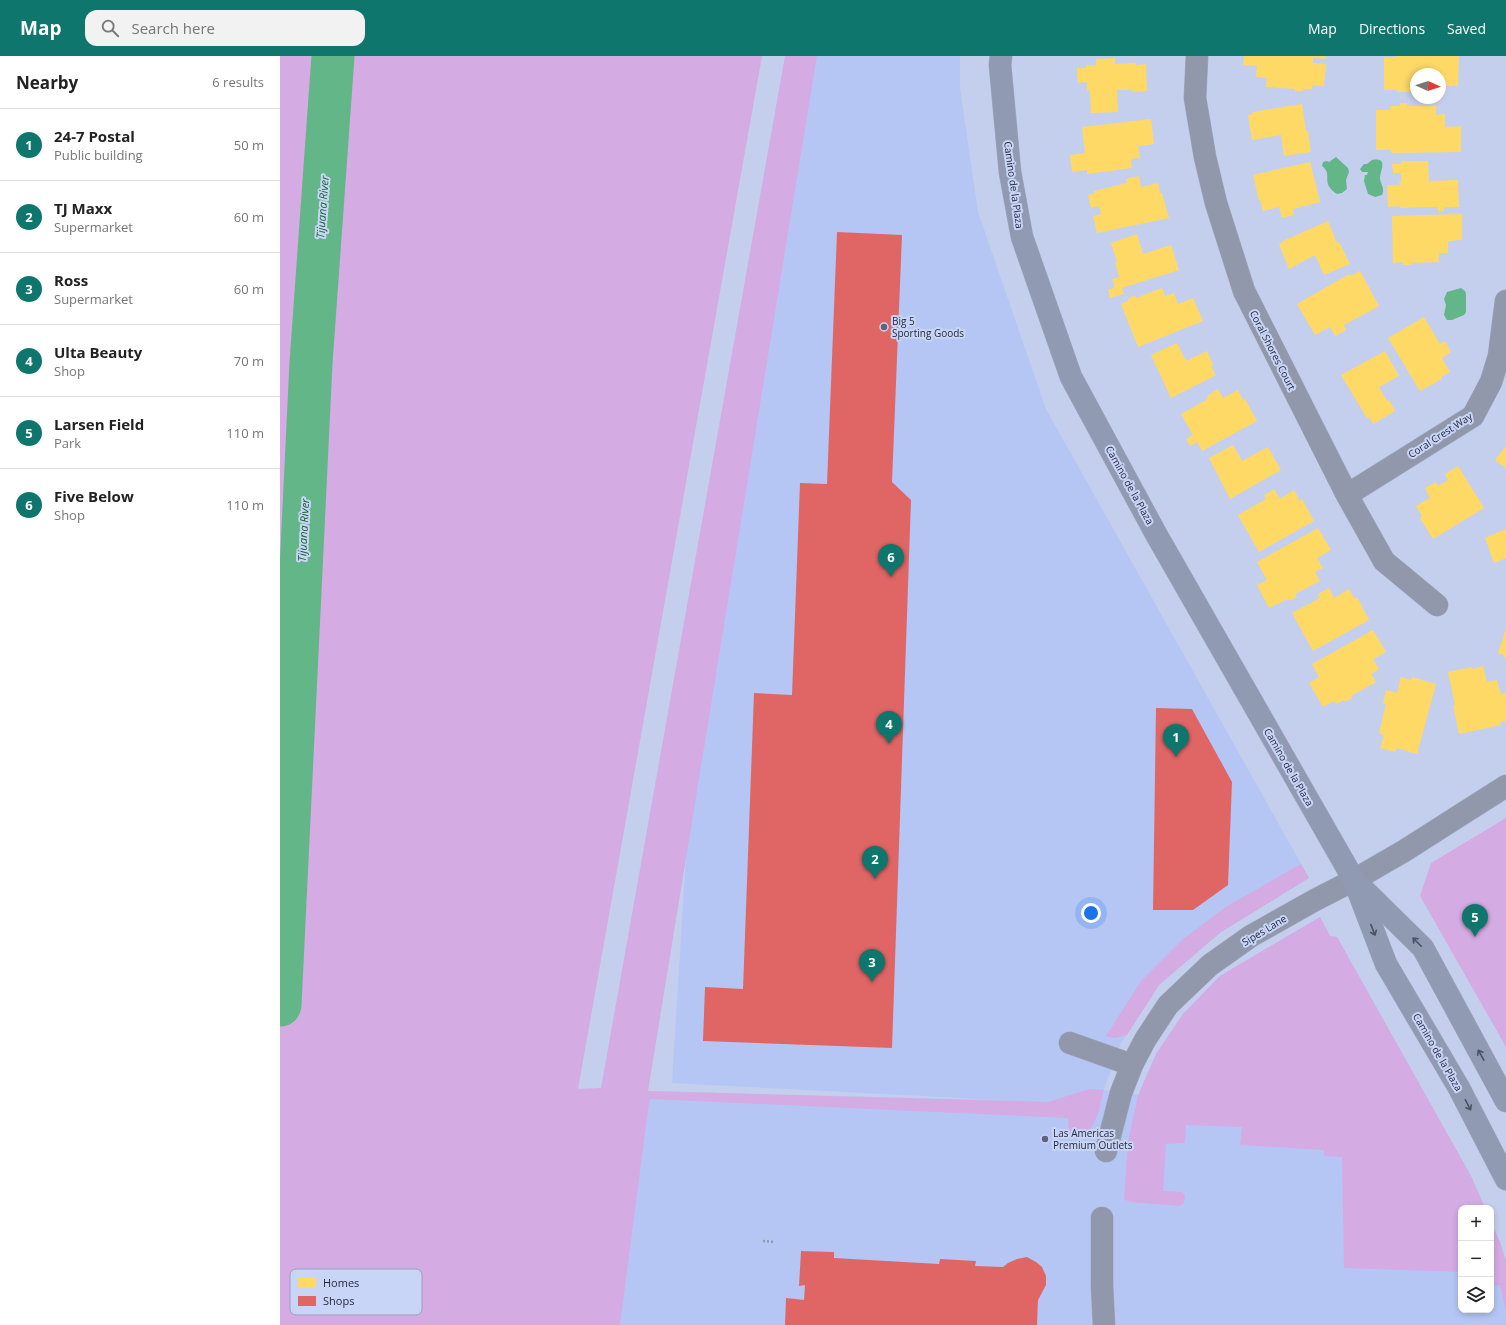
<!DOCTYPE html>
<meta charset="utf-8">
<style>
body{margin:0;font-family:"Open Sans",sans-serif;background:#f2f2f2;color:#222}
.controls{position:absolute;right:12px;bottom:12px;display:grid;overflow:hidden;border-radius:8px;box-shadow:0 2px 6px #0003}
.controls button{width:36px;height:36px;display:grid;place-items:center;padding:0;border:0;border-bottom:1px solid #e0e0e0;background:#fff;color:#222;font:20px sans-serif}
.compass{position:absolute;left:1130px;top:12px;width:36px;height:36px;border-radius:50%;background:#fff;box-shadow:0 2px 6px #0003;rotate:93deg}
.you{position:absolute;left:811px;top:857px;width:14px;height:14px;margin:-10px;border:3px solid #fff;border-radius:50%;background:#1a73e8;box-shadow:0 0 0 6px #1a73e833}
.badge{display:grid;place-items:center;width:26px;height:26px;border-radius:50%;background:#0f766e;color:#fff;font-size:13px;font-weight:700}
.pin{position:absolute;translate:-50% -33px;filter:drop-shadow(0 1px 2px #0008)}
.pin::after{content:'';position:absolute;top:21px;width:14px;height:12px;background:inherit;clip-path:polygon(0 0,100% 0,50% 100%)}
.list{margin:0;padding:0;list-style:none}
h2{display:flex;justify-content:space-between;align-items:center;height:52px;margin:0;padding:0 16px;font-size:17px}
h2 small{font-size:13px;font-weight:400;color:#767676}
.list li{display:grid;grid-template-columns:26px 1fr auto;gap:12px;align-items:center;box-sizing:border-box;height:72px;padding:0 16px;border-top:1px solid #e0e0e0}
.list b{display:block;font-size:15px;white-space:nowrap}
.list p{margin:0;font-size:13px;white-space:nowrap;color:#767676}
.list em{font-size:13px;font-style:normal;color:#767676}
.icon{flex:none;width:22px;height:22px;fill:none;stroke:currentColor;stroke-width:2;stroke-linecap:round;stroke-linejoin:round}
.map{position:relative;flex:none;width:1226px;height:1269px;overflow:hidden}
header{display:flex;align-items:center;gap:24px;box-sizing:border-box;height:56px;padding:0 20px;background:#0f766e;color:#fff}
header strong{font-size:19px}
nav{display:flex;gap:22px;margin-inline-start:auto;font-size:14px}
.search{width:280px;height:36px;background:#f2f2f2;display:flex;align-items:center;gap:10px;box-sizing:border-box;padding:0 14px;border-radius:12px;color:#767676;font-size:15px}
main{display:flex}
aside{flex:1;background:#fff}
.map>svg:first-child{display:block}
.built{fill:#b5c6f5}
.green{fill:#d4abe3}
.water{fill:#63b687}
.homes{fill:#ffd966}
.shops{fill:#e06666}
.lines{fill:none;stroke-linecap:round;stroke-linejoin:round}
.river{stroke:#63b687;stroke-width:43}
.minor-casing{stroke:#a4acc4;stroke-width:23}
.major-casing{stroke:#a4acc4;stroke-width:23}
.path{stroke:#9399ac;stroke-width:2.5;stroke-dasharray:2 2;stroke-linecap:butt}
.minor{stroke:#9198ab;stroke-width:22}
.major{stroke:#919ab3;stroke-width:22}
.oneway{stroke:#4a5168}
.poi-dot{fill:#5b647c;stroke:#c9d5f6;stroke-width:1.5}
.labels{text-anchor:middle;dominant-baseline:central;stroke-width:4;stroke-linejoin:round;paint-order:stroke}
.street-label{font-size:10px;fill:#232a3f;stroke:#c9d5f6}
.poi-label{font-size:10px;fill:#232a3f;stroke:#c9d5f6;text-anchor:start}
.water-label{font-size:11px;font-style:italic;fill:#15632e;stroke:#c9d5f6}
.key{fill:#c9d5f6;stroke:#97a2bf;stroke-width:1}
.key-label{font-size:11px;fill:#232a3f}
</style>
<header>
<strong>Map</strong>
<div class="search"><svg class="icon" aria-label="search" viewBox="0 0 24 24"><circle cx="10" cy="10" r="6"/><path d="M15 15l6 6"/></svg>Search here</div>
<nav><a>Map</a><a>Directions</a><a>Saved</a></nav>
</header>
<main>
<aside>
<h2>Nearby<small>6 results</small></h2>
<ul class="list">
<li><span class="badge">1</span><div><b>24-7 Postal</b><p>Public building</p></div><em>50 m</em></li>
<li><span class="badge">2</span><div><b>TJ Maxx</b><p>Supermarket</p></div><em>60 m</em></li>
<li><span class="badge">3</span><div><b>Ross</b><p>Supermarket</p></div><em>60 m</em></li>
<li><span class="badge">4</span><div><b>Ulta Beauty</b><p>Shop</p></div><em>70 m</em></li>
<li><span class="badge">5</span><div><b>Larsen Field</b><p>Park</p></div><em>110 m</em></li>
<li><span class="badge">6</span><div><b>Five Below</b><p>Shop</p></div><em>110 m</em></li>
</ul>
</aside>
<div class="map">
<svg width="1226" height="1269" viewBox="0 0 1226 1269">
<rect width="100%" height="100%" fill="#c4cfed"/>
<!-- built -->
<path class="built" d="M537,0H680V32L698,156L766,353L1029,822L941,876L879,929L840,989L824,1034L858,1039L876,998L903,958L940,920L1040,861L1050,880L1057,881L1191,1120L1205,1152H1181V1254H1211V1166L1220,1186L1226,1205V1269H327L368,1035L719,1044L392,1027L406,798Z"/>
<!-- green -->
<path class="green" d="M0,0H482L298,1033L321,1032L505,0H537L368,1035L768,1046L809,1033L824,1034L818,1058L810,1075L798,1079H789L788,1062L371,1043L369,1046L340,1269H0Z
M1226,762V991L1140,840L1151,807Z
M1021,808L1029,822L941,876L879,929L847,979L835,982L826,980L861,925L903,883L947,850Z
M1040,861L1050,880L1057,881L1191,1120L1205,1152H1181V1216L1064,1212L1062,1101L1044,1100V1094L960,1089L962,1071L906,1069L905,1087L886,1088L883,1135L902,1136L905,1140L904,1147L900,1150L850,1146L844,1143L848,1086L858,1040L876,998L903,958L940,920Z
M1211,1166L1220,1186L1226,1205V1255L1220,1229L1211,1230Z"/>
<!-- water -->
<path class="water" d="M1056,101L1068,112L1069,116L1066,124L1067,133L1062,137L1057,138C1039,126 1054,119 1042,110L1043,106L1047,105L1049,106Z
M1092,104C1110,101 1099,116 1100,123C1101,129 1105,132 1102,139L1095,141L1088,138L1084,125L1085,119H1087L1088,116H1082L1080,113L1084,108H1087Z
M1181,232L1185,235L1186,238V256L1184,259L1172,264H1167L1164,259L1166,249L1164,243L1167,236Z"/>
<!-- homes -->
<path class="homes" d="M964,0H1046L1045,3L1033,2V7L1046,8L1044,30L1032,29V33H1023V35H1015V33L986,31L987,22L976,21L977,10L963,9Z
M1116,0H1179L1178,30H1162L1161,41H1160V18H1136V36H1117V34H1104V1H1116Z
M835,2V8L856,7V9L866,8L867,35L852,36L853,34H837L838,56L811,57L810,35H807V26L798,27L797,12H806V9H816V3Z
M1120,47H1127V50H1156V59L1165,58V71L1181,70V96L1111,97V94H1096V54H1110V50H1120Z
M1022,48L1026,75H1028L1031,96L1004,100L1001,79L972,84L968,59L973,58L972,56Z
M871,63L874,88L858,90L860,102L851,103L852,112L807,118V114L792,116L790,99L805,97L802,71Z
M1121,105H1148L1149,125L1178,124L1179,151H1164V155H1158V151L1120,152V150L1108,151L1107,129H1120L1119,125L1121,126V117H1113L1112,108H1121Z
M1030,106L1040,146L1013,153L1014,159L1002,162L999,151L983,155L980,144L979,145L973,119Z
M859,120L861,131L878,127L880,137H882L889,162L817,177L813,160L821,158L819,150L811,152L808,139L815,137L814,135L847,127L846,123Z
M1182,158V184L1168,185V197H1159V206L1131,207V209H1123V206L1113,207L1112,160Z
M1048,165L1057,187L1059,186L1070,208L1044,219L1035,199L1009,213L999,188L1003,186V185Z
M857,178L863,198L891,189L899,214L842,232L844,238L830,242L828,234L835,231L832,223L839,221L835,206H837L831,187Z
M1080,215L1099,250L1064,269L1066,274L1055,280L1050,271L1035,279L1017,248L1069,218L1070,220Z
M882,232L885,240L894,237L898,248L913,242L923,265L858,291L841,248L848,245V243L855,239L856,242Z
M1144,261L1160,288L1165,285L1171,296L1162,302L1170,316L1161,321L1162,323L1140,335L1108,282Z
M897,287L906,305L927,295L933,309L931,310L936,319L891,342L871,299Z
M1105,295L1119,320L1099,331L1107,345L1109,344L1115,355L1093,368L1089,361L1087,362L1061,319Z
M938,333L943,342L958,334L963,344L965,343L977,365L922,395L917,386L910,390L906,383L913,379L901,358L928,343L927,340Z
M953,389L962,405L988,391L1001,414L950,443L929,402Z
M1226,390V412L1215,404Z
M1178,410L1204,452L1153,483L1140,462L1142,460L1136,450L1150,442L1145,432L1156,426L1158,430L1168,424L1165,418Z
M994,433L1000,443L1014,434L1020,445L1022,443L1034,465L979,496L958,459L986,443L984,439Z
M1038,472L1051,494L1037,502L1043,512L1035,516L1040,525L1015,538L1017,541L1010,545L1008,543L989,552L977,529L987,524L977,506Z
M1226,473V502L1214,507L1205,482Z
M1049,532L1054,542L1069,533L1075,543L1077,541L1089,564L1033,595L1012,557L1040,542L1038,538Z
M1226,573V601H1223L1224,599L1218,597Z
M1093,574L1106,596L1093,603L1099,613L1091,618L1096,626L1071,640L1072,642L1065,646L1064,644L1056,648L1054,645L1043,651L1029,627L1039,621L1032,608Z
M1203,610L1207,626L1217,624L1221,638L1226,637V665L1220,666L1221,669L1179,678L1173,649H1175L1168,616L1192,611L1193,613Z
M1121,621L1131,624L1132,621L1156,628L1137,698L1116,692L1115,696L1100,692L1104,679L1099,677L1106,648L1103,647L1106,634L1117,637Z"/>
<!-- shops -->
<path class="shops" d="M557,176L622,179L612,426L631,444L612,992L423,985L425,931L463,933L474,637L512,639L520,427L547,428Z
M876,652L912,653L952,726L948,829L913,854H873Z
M521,1195L554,1196V1202L659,1208L660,1203L696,1205L695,1210L723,1211L728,1207L737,1203L747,1201L756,1206L762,1211L766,1220V1229L758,1244L757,1269H505L506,1242L524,1244L525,1229L519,1230Z"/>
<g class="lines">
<!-- river -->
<path class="river" d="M0,949L31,307L53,0"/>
<defs>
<path id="minor" d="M917,0L915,42L925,101L936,147L964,235L1067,439L1104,505L1157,549
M1067,439L1193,360L1211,326L1219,300L1226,245
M790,987L852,1009
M826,1095L841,1037L852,1009L865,984L888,949L930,909L971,880L1035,844L1074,824L1124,795L1226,730
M822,1162V1230L824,1269"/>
<path id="major" d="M721,0L720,9L730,116L742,181L791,321L876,478L1074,824L1106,908L1179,1032L1226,1123
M1080,830L1143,892L1226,1045"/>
</defs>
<!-- minor casing -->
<use href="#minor" class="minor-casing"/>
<!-- major casing -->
<use href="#major" class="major-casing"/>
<!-- path -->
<path class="path" d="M483,1185L495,1186"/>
<!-- minor -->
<use href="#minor" class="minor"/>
<!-- major -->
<use href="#major" class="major"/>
</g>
<!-- one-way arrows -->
<defs><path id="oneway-shaft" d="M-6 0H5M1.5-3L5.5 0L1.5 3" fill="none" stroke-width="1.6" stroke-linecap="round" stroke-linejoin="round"/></defs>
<g class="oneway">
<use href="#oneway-shaft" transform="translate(1093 874) rotate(69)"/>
<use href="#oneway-shaft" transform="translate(1137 886) rotate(-135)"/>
<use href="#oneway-shaft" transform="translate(1201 999) rotate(-119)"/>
<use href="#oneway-shaft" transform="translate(1188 1049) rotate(63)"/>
</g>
<!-- markers -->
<g class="poi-dot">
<circle cx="604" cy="271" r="4"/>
<circle cx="765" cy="1083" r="4"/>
</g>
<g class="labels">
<!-- street labels -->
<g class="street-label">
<text transform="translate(734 129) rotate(82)">Camino de la Plaza</text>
<text transform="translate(993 294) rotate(63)">Coral Shores Court</text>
<text transform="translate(1160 379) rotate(-33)">Coral Crest Way</text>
<text transform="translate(850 429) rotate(61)">Camino de la Plaza</text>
<text transform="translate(1009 711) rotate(60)">Camino de la Plaza</text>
<text transform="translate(984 874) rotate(-31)">Sipes Lane</text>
<text transform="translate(1158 996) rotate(60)">Camino de la Plaza</text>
</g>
<!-- poi labels -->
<g class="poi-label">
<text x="612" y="265">Big 5<tspan x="612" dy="12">Sporting Goods</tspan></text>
<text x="773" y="1077">Las Americas<tspan x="773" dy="12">Premium Outlets</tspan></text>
</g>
<!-- water labels -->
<g class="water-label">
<text transform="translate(42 151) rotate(-86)">Tijuana River</text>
<text transform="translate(23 474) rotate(-87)">Tijuana River</text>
</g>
</g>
<!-- legend -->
<rect x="10" y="1213" width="132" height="46" rx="6" class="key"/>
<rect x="18" y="1222" width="18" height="10" fill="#ffd966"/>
<rect x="18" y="1240" width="18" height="10" fill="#e06666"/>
<g class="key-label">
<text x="43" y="1231">Homes</text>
<text x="43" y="1249">Shops</text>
</g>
</svg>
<div class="controls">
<button>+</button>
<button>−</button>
<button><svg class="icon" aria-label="layers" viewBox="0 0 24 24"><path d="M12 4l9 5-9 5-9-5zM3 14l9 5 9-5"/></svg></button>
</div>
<svg class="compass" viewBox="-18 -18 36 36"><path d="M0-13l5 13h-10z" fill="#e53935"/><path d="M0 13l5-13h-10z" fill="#767676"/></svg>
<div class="you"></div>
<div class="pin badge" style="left:896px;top:701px">1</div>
<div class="pin badge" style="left:595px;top:823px">2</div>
<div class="pin badge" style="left:592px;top:926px">3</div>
<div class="pin badge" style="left:609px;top:688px">4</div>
<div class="pin badge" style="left:1195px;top:881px">5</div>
<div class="pin badge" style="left:611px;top:521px">6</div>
</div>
</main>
